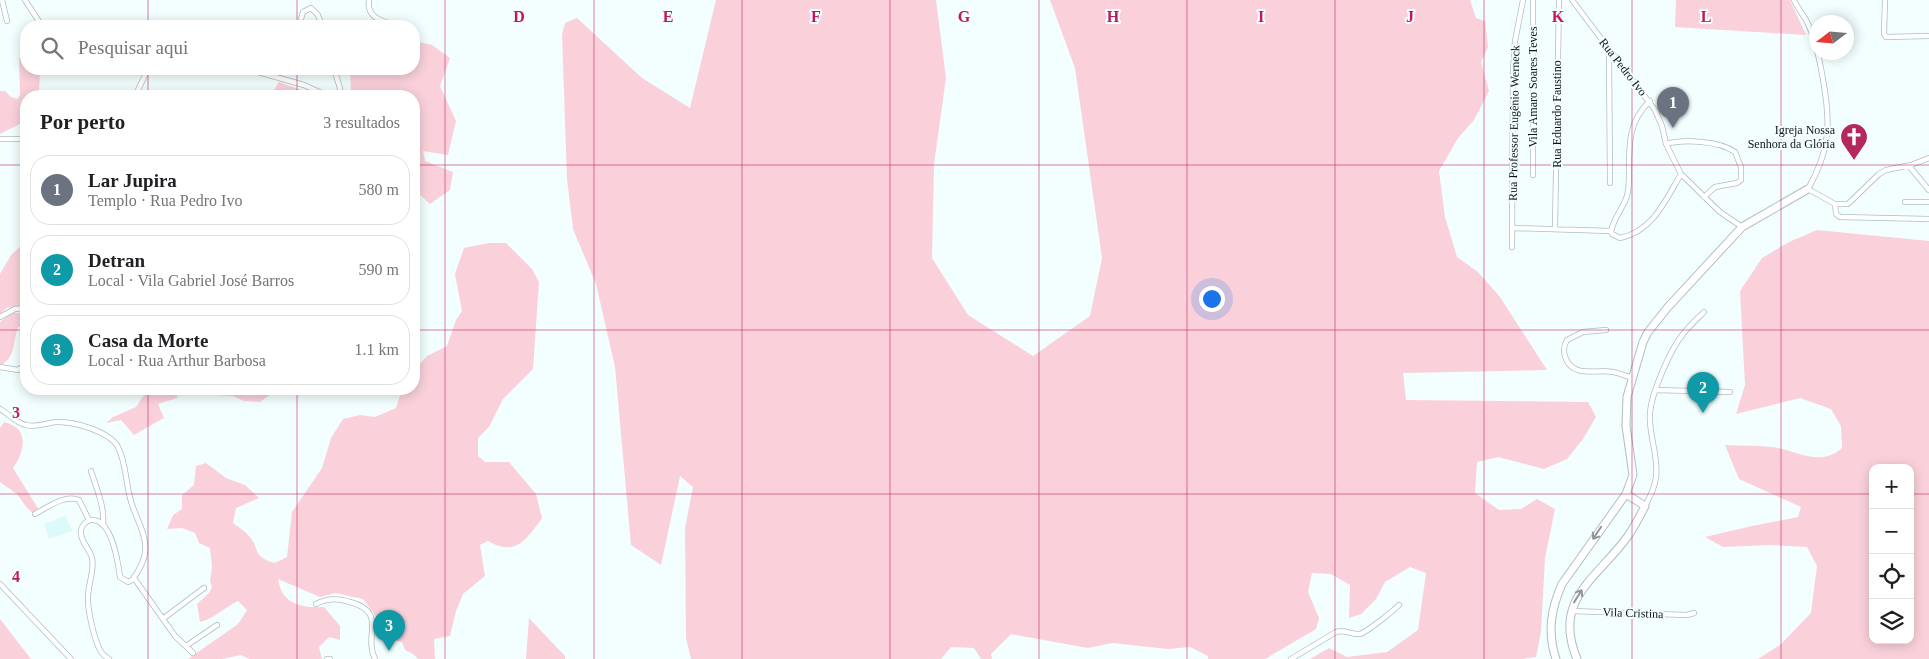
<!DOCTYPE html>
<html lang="pt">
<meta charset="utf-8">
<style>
body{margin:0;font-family:Georgia,serif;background:#f6f6f6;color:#202124}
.controls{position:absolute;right:15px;bottom:15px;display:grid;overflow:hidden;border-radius:10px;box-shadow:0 2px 12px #0003}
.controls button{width:45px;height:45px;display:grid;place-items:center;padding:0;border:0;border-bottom:1px solid #e0e0e0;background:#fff;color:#202124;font:25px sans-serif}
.compass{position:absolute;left:1809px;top:15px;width:45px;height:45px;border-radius:50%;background:#fff;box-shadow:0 2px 12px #0003;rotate:254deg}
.you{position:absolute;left:1211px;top:298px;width:18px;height:18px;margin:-12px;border:4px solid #fff;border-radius:50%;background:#1a73e8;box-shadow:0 0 0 8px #1a73e833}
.badge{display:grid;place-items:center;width:32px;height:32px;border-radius:50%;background:#2563eb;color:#fff;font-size:16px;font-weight:700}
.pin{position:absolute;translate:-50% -41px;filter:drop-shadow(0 1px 2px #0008)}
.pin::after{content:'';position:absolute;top:26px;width:18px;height:15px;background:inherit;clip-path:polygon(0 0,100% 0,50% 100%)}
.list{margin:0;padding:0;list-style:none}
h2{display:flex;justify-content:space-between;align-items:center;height:65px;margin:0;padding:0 20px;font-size:21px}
h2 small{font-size:16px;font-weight:400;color:#757577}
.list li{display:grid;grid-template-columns:32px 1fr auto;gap:15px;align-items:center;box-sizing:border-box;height:70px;margin:0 10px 10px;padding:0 10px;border:1px solid #e0e0e0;border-radius:20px}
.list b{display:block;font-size:19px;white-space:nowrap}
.list p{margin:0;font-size:16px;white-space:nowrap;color:#757577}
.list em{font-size:16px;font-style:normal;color:#757577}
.icon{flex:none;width:28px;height:28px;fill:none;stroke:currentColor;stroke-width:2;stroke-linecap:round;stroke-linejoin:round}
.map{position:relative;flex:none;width:1929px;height:659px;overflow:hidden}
.search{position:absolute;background:#fff;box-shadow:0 2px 12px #0003;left:20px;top:20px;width:400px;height:55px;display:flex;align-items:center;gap:12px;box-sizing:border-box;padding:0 18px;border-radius:20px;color:#757577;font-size:19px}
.panel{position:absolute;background:#fff;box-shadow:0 2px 12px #0003;left:20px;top:90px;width:400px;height:305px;border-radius:20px}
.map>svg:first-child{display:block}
.built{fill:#ddfafb}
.green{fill:#fad1da;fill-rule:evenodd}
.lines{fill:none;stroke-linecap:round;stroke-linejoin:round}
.street-casing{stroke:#adbfc1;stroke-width:6}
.secondary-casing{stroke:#adbfc1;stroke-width:9}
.street{stroke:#fff;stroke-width:4.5}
.secondary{stroke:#fff;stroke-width:7}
.oneway{stroke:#939696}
.grid{fill:none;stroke:#c2185b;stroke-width:1;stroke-opacity:0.55}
.labels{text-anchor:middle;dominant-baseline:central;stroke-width:4;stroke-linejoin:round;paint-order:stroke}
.street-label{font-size:12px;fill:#0f1516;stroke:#f3feff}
.poi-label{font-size:12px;fill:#0f1516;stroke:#f3feff;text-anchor:end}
.grid-label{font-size:16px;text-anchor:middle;font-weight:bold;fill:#c2185b;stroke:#f3feff;stroke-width:4;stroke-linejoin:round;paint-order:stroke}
</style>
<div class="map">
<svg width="1929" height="659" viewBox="0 0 1929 659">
<rect width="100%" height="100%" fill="#f3feff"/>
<!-- built -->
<path class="built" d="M65,516L73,531L49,539L44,524Z"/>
<!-- green -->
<path class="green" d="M716,0H936L946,78L934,164L932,258L968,315L1033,356L1090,316L1102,258L1075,68L1050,0H1470L1476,18L1485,21L1488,47L1481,62L1489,91L1474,120L1458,138L1439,171L1445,217L1457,257L1478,272L1500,297L1547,370L1403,373L1406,400L1588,402L1596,417L1583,439L1567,459L1544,469L1498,457L1477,462L1475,493L1499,510L1521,509L1537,499L1555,509L1545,558L1541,632L1536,657L1522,659H1310L1329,648L1347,657L1387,652L1418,630L1426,573L1410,567L1385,582L1376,599L1361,614L1349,618L1350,585L1331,574L1312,573L1308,592L1319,618L1316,629L1265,659H1208V656L1190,647L1168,649L1112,643L1088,648L1011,634L991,654L992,659H981L974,648L951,647L941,659H691L686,638L685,528L693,487L680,476L661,565L631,545L615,367L596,284L573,229L567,179L562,35L565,23L577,18L642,78L690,108Z
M1676,0H1790L1806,35L1675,27Z
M414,41L432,45L450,58L440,86L456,121L448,155L423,151L425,161L453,172L450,190L430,204L414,189V96H348L351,93L350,69H414Z
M26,55V69H38L40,71L39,92L42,96H26V121L0,134V91H5L11,97L18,99L20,94L19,58Z
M279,82L318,96H283L273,92Z
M1817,230L1929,241V659H1758L1780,645L1811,613L1817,566L1807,547L1769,545L1723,547L1705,537L1752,526L1798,517L1801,507L1739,479L1725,445C1741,446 1757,445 1772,447C1797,450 1819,468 1842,448L1841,426L1831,409L1800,398L1736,414L1745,385L1740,291L1762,258L1789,242ZM1873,468H1910V640H1873Z
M26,241V305L7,308L0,314V274L11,255Z
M489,243H506L532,269L539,282L533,369L503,399L489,427L478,438V456L485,462H509L536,494L542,518C526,540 516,557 488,541L480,545L485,576L463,594L456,611L450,636L434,639L435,659H418L413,654L405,650L402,642L378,635V619L363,599L335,593L320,597L278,579C282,605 302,608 324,607L340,626V640L329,637L319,647L322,659H249L241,655L222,659H188L238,624L247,610L238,601C225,607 215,618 200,622L197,604L210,592L212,586L210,582L212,567L210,548L199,543L195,533L182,528L167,529L173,515L182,509V495L194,485L196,466L206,463L226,478L245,485L259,498L236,508L233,523C238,527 245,531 249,536C261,550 251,556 275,563L287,557L292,512L322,468L331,438L343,419L360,415L375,417L396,408L402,389H414V371L427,356L447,346L456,320L462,311L455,274L464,248Z
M12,313H26V327H18C12,343 17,356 0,366V322Z
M136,389H178L177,398L158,404L164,418L134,435L121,420L106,423L113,417L136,407L144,395Z
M214,389H278L260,402L244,401L233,396L216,395Z
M4,422C30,428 25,451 13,468L39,510L33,513L27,508L17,494L0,482V428Z
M529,618L565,656V659H526Z
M0,619L31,659H0Z"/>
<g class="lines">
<defs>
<path id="street" d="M2,0L7,21
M25,0L42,26
M369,0C366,18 383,21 396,26
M1533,0V175
M1572,0L1655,110L1662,126L1666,144L1681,174L1720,212L1742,227
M1794,0C1797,7 1802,13 1806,20C1819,44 1830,108 1827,135C1825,154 1817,173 1808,189L1835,204H1848L1879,174L1886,170L1911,165L1929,158
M1885,0L1884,34L1886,37L1929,36
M299,26L303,12L311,8L318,15L322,26
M1609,50L1610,183
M247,69L304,85L328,96
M334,69L340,88L338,96
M135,96L148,69
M0,139H26
M1666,144C1684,139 1720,141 1735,152L1741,167V180L1737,183L1715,187L1704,197
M1909,166L1929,190
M1905,202H1929
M1835,204L1836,214L1840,217L1929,219
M1512,228L1611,231
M1555,228L1559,0
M1611,231C1614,218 1623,208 1627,196C1629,189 1629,180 1629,173C1629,146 1628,121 1650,101
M1611,231L1612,234L1620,238C1653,231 1665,201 1681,174
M1512,247L1513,71L1515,41L1523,0
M0,317L15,309L26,308
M1606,330L1583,332L1567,340C1563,347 1563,352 1566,359C1574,378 1597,369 1613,372C1619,373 1626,376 1632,378
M0,367L18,370L22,367L26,360
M1656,390L1730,392
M0,409C9,414 16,423 26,425C36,428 46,423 56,422C73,421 109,431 118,447C128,467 125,490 134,510C146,540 153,552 132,580L128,582L120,577C118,562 112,518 91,520C86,521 82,525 81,530C79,540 90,549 92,558C95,571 87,586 88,600C88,612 94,637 99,648C101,653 104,656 109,659
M91,471C96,487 105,507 103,525
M1645,506C1650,497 1655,487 1656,477C1659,456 1648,434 1650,412C1652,392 1670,350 1683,334C1689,326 1697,319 1704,312
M35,514C48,507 65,494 79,500L89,520
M134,578L175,636L193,653
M0,584L71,659
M316,604C328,598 337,598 350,602C388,612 363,635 375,659
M1572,611L1687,615L1694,613
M164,618L204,588
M186,646L217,625
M327,659H330
M1291,659L1336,632C1344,629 1352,635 1360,634C1367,632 1393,611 1399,605"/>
<path id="secondary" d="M1556,659C1547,632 1551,609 1562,584L1626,494L1633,475L1626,426L1627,397L1643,342L1648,332L1668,307L1742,227L1808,189
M1577,659C1552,599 1597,579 1628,536C1634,527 1640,516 1645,506L1626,494"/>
</defs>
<!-- street casing -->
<use href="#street" class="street-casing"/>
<!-- secondary casing -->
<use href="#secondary" class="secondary-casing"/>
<!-- street -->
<use href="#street" class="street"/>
<!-- secondary -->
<use href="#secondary" class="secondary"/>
</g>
<!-- one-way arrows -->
<defs><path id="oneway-shaft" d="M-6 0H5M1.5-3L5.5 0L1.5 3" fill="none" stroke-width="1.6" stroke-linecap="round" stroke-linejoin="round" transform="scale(1.25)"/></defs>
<g class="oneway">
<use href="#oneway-shaft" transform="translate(1597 533) rotate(124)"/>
<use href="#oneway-shaft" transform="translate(1578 596) rotate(-58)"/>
</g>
<!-- grid -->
<path class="grid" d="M148,0V26M297,0V26M445,0V659M594,0V659M742,0V659M890,0V659M1039,0V659M1187,0V659M1335,0V659M1484,0V659M1632,0V659M1781,0V659M148,69V96M297,69V96M0,165H26M414,165H1929M0,330H26M414,330H1929M148,389V659M297,389V659M0,494H1873M1910,494H1929"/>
<!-- icons -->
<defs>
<symbol id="church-pin" viewBox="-11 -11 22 30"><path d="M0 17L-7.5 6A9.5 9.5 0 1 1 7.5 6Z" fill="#b5285d" stroke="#f3feff"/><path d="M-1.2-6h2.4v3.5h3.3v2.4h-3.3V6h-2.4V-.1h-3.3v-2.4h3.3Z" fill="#fff"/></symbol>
</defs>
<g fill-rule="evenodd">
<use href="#church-pin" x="1838" y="121" width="32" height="43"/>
</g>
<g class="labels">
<!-- street labels -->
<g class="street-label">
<text transform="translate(1623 67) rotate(52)">Rua Pedro Ivo</text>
<text transform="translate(1533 87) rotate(-90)">Vila Amaro Soares Teves</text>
<text transform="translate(1557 114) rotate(-90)">Rua Eduardo Faustino</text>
<text transform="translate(1514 123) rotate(-89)">Rua Professor Eugênio Werneck</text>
<text transform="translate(1633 613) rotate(2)">Vila Cristina</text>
</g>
<!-- poi labels -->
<g class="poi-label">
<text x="1835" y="130">Igreja Nossa<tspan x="1835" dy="14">Senhora da Glória</tspan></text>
</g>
</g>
<g class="grid-label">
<text x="519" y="22">D</text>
<text x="668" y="22">E</text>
<text x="816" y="22">F</text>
<text x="964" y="22">G</text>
<text x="1113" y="22">H</text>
<text x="1261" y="22">I</text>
<text x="1410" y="22">J</text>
<text x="1558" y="22">K</text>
<text x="1706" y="22">L</text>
<text x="16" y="418">3</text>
<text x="16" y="582">4</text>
</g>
</svg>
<div class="controls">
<button>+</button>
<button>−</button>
<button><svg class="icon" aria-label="locate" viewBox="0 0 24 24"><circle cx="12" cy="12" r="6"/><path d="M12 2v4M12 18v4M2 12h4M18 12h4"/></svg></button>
<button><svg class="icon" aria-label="layers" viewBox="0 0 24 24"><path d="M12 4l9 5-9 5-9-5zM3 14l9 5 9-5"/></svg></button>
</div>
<svg class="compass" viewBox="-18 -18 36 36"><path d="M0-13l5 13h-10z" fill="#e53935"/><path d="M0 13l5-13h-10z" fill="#757577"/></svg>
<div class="you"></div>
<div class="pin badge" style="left:1673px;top:128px;background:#6b7280">1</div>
<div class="pin badge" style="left:1703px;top:413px;background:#0f9aa8">2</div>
<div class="pin badge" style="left:389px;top:651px;background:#0f9aa8">3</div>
<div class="search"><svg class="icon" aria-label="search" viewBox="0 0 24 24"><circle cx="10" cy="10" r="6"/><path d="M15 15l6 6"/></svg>Pesquisar aqui</div>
<section class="panel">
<h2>Por perto<small>3 resultados</small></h2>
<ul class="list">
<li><span class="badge" style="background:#6b7280">1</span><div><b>Lar Jupira</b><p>Templo · Rua Pedro Ivo</p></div><em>580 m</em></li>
<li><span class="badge" style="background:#0f9aa8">2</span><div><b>Detran</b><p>Local · Vila Gabriel José Barros</p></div><em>590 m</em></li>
<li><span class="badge" style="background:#0f9aa8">3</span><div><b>Casa da Morte</b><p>Local · Rua Arthur Barbosa</p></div><em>1.1 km</em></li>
</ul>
</section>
</div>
